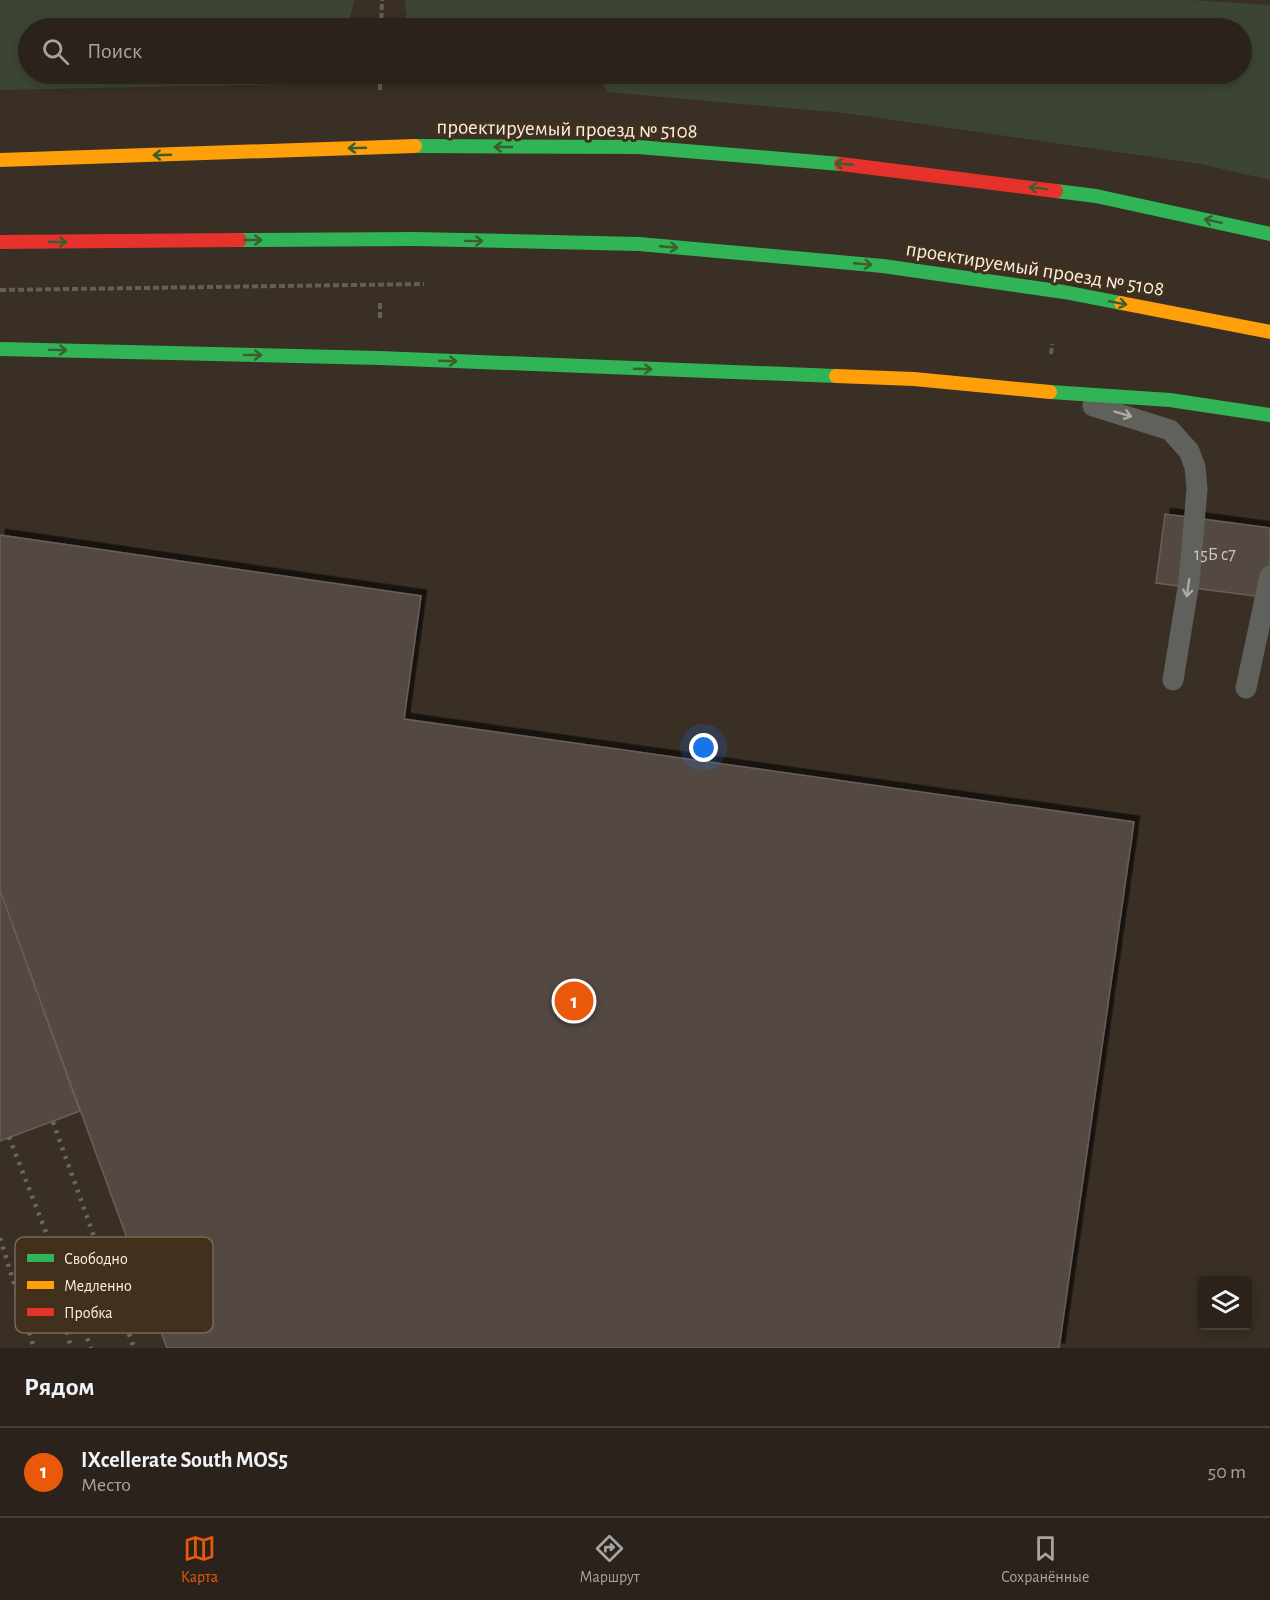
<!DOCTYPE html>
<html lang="ru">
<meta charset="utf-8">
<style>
body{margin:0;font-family:"Alegreya Sans",sans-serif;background:#332b24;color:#f1f3f6}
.controls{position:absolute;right:18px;bottom:18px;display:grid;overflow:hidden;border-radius:6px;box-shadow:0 3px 9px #0003}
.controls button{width:54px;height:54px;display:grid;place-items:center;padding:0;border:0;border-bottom:2px solid #47403a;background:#2b231b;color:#f1f3f6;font:30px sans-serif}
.you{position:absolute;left:704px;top:748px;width:21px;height:21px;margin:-15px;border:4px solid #fff;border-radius:50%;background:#1a73e8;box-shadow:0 0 0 9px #1a73e833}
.badge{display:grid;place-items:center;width:39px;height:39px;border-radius:50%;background:#ea580c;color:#fff;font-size:20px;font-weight:700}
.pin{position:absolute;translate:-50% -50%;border:3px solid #fff;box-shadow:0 2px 6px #0006}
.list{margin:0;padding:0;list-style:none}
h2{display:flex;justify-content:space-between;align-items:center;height:78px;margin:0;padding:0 24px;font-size:26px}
h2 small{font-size:20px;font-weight:400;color:#a6a4a3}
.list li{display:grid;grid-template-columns:39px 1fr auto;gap:18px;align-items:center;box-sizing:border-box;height:90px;padding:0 24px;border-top:2px solid #47403a}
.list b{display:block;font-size:22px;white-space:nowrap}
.list p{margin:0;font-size:20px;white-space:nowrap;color:#a6a4a3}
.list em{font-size:20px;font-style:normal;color:#a6a4a3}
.icon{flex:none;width:33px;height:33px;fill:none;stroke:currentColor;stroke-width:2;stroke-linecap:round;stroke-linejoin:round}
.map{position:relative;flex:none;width:1270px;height:1348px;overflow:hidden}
.search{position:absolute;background:#2b231b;box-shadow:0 3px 9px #0003;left:18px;right:18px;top:18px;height:66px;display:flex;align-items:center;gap:15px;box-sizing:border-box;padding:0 21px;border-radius:33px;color:#a6a4a3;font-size:22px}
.sheet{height:168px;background:#2b231b}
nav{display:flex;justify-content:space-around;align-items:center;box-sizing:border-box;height:84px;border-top:2px solid #47403a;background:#2b231b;font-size:16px;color:#a6a4a3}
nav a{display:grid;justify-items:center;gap:3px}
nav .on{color:#ea580c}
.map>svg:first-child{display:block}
.green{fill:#3c4534}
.building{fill:#524842;stroke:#695f58;stroke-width:1.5;filter:url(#shadow)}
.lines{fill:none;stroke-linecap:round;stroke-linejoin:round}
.path{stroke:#625f5a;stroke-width:4;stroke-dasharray:6 3;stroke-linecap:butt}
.lane{stroke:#60615c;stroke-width:21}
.fast{stroke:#30b455;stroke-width:14}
.slow{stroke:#ff9f0a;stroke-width:14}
.jam{stroke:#e5322d;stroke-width:14}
.rail{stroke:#6a6761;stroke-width:4.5;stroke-dasharray:3 6;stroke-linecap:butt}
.path-bridge{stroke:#625f5a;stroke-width:4;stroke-dasharray:6 3;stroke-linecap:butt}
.fast-bridge{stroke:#30b455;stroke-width:14}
.slow-bridge{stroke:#ff9f0a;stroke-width:14}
.jam-bridge{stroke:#e5322d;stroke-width:14}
.oneway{stroke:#3b5e30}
.oneway2{stroke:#ada8a0}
.labels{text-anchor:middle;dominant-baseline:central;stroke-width:6;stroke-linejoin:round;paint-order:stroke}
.number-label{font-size:18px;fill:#d0c5bb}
.street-label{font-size:21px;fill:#faefe3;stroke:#41301c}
.key{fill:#41301c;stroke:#786958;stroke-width:1.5}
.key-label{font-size:16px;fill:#faefe3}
</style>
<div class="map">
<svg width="1270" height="1348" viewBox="0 0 1270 1348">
<defs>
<filter id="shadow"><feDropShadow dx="5.5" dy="-5.5" stdDeviation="0" flood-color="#0009"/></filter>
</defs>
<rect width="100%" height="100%" fill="#392f24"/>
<!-- green -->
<path class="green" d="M0,0H354L348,28H28V74H338L336,83L0,90Z
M405,0H1191L1270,5V180L1201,164L844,113L607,92L603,84L411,78L410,74H1242V28H407Z"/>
<!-- building -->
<path class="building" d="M1165,514L1270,528V598L1156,583Z
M0,535L421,596L404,719L1134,822L1059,1348H167L0,890Z
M0,890L80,1111L0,1141Z"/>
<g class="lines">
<!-- path -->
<path class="path" d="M381,28L382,0
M380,90V74
M380,303V320
M1051,354L1052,344"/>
<!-- lane -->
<path class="lane" d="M1093,406L1170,430L1189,451L1195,467L1197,489L1189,582L1173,680
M1246,688L1270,576"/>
<!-- fast -->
<path class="fast" d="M415,146L638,147L841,164
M1056,191L1096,196L1270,234
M415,239L639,244L883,266L1064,292L1121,303
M0,349L380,358L836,376
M1050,392L1170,400L1270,415"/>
<!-- slow -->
<path class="slow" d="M1121,303L1270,332
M836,376L914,379L1050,392"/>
<!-- jam -->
<path class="jam" d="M841,164L1056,191"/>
<!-- rail -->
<path class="rail" d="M53,1122L134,1348
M9,1137L91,1348
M0,1238L34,1348
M43,1245L71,1348"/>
<!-- path-bridge -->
<path class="path-bridge" d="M0,290L424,284"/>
<!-- fast-bridge -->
<path class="fast-bridge" d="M240,240L415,239"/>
<!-- slow-bridge -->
<path class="slow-bridge" d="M0,160L415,146"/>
<!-- jam-bridge -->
<path class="jam-bridge" d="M0,242L240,240"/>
</g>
<!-- one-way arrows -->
<defs><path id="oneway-shaft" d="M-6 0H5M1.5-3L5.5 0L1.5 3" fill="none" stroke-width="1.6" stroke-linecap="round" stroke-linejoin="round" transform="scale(1.5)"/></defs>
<g class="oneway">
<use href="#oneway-shaft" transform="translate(503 147) rotate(-180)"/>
<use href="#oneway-shaft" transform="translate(357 148) rotate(178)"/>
<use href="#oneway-shaft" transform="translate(162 155) rotate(178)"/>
<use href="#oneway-shaft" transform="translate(844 164) rotate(-175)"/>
<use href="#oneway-shaft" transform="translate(1038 188) rotate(-173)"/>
<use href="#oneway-shaft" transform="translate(1213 221) rotate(-168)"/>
<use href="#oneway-shaft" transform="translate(253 240)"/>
<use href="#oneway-shaft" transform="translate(474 241) rotate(1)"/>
<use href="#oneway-shaft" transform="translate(58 242)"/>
<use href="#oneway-shaft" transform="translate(669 247) rotate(5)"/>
<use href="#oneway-shaft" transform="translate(863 264) rotate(5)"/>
<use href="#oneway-shaft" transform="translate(1118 303) rotate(11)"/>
<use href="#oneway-shaft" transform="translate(58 350) rotate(1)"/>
<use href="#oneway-shaft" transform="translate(253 355) rotate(1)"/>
<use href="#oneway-shaft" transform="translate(448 361) rotate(2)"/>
<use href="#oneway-shaft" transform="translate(643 369) rotate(2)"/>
</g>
<g class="oneway2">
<use href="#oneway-shaft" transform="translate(1123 414) rotate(16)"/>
<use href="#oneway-shaft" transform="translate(1188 588) rotate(98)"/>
</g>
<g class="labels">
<!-- number labels -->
<g class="number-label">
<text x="1215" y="555">15Б с7</text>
</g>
<!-- street labels -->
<g class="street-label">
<text transform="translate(567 129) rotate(1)">проектируемый проезд № 5108</text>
<text transform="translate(1035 269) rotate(9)">проектируемый проезд № 5108</text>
</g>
</g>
<!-- legend -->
<rect x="15" y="1237" width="198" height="96" rx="9" class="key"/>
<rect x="27" y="1254" width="27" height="8" fill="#30b455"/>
<rect x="27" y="1281" width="27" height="8" fill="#ff9f0a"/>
<rect x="27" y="1308" width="27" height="8" fill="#e5322d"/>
<g class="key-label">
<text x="64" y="1264">Свободно</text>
<text x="64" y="1291">Медленно</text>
<text x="64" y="1318">Пробка</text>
</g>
</svg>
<div class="controls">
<button><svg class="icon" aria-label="layers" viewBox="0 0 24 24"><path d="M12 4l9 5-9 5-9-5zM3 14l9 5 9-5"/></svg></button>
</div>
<div class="you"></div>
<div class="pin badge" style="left:574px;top:1001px">1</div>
<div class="search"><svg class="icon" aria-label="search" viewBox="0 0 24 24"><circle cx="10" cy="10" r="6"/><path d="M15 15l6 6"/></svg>Поиск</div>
</div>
<section class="sheet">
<h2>Рядом<small></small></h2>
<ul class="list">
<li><span class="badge">1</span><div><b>IXcellerate South MOS5</b><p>Место</p></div><em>50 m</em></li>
</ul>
</section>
<nav>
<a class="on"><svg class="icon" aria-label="map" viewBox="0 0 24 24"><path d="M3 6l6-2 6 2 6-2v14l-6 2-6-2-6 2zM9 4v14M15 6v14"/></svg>Карта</a>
<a><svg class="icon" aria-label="directions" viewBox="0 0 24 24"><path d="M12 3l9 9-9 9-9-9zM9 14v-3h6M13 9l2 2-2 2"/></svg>Маршрут</a>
<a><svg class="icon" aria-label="saved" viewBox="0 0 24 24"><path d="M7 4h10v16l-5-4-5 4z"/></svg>Сохранённые</a>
</nav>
